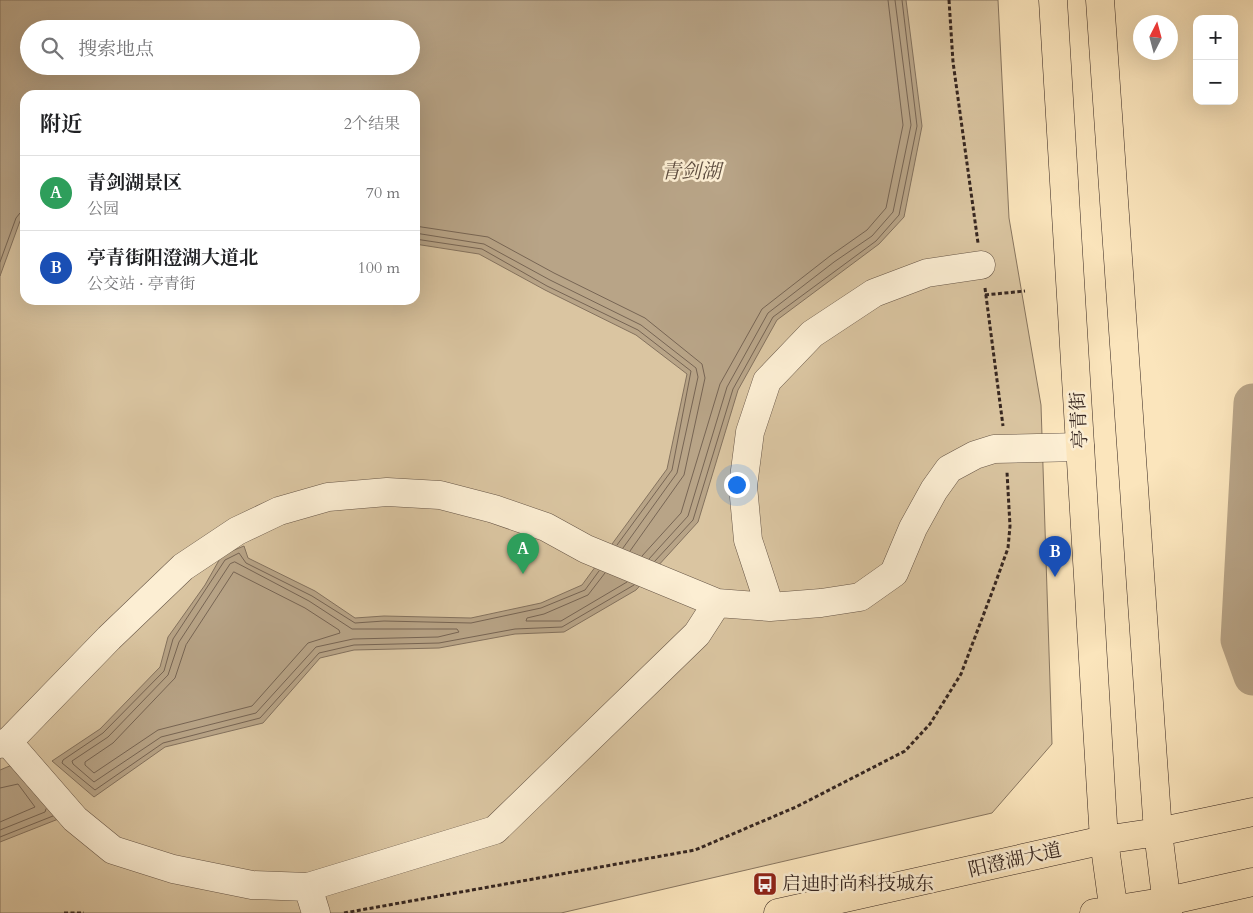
<!DOCTYPE html>
<html lang="zh">
<meta charset="utf-8">
<style>
body{margin:0;font-family:Cardo,"Noto Serif SC",serif;background:#f2f2f2;color:#202124}
.controls{position:absolute;right:15px;top:15px;display:grid;overflow:hidden;border-radius:10px;box-shadow:0 5px 20px #0002}
.controls button{width:45px;height:45px;display:grid;place-items:center;padding:0;border:0;border-bottom:1px solid #e0e0e0;background:#fff;color:#202124;font:25px sans-serif}
.compass{position:absolute;left:1133px;top:15px;width:45px;height:45px;border-radius:50%;background:#fff;box-shadow:0 5px 20px #0002;rotate:6deg}
.you{position:absolute;left:736px;top:484px;width:18px;height:18px;margin:-12px;border:4px solid #fff;border-radius:50%;background:#1a73e8;box-shadow:0 0 0 8px #1a73e833}
.badge{display:grid;place-items:center;width:32px;height:32px;border-radius:50%;background:#0f766e;color:#fff;font-size:16px;font-weight:700}
.pin{position:absolute;translate:-50% -41px;filter:drop-shadow(0 1px 2px #0008)}
.pin::after{content:'';position:absolute;top:26px;width:18px;height:15px;background:inherit;clip-path:polygon(0 0,100% 0,50% 100%)}
.list{margin:0;padding:0;list-style:none}
h2{display:flex;justify-content:space-between;align-items:center;height:65px;margin:0;padding:0 20px;font-size:21px}
h2 small{font-size:16px;font-weight:400;color:#757577}
.list li{display:grid;grid-template-columns:32px 1fr auto;gap:15px;align-items:center;box-sizing:border-box;height:75px;padding:0 20px;border-top:1px solid #e0e0e0}
.list b{display:block;font-size:19px;white-space:nowrap}
.list p{margin:0;font-size:16px;white-space:nowrap;color:#757577}
.list em{font-size:16px;font-style:normal;color:#757577}
.icon{flex:none;width:28px;height:28px;fill:none;stroke:currentColor;stroke-width:2;stroke-linecap:round;stroke-linejoin:round}
.map{position:relative;flex:none;width:1253px;height:913px;overflow:hidden}
.search{position:absolute;background:#fff;box-shadow:0 5px 20px #0002;left:20px;top:20px;width:400px;height:55px;display:flex;align-items:center;gap:12px;box-sizing:border-box;padding:0 18px;border-radius:28px;color:#757577;font-size:19px}
.panel{position:absolute;background:#fff;box-shadow:0 5px 20px #0002;left:20px;top:90px;width:400px;height:215px;border-radius:15px}
.map>svg:first-child{display:block}
.green{fill:#dac5a1;stroke:#887660;fill-rule:evenodd}
.water{fill:#b8a487;stroke:#84725e;fill-rule:evenodd}
.lines{fill:none;stroke-linecap:round;stroke-linejoin:round}
.shore{stroke:#776554;stroke-width:1}
.river{stroke:#b8a487;stroke-width:39}
.minor-casing{stroke:#675647;stroke-width:29}
.major-casing{stroke:#362620;stroke-width:29}
.path{stroke:#362620;stroke-width:3;stroke-dasharray:4 2.5;stroke-linecap:butt}
.minor{stroke:#fceed3;stroke-width:28}
.major{stroke:#fbe5bc;stroke-width:28}
.labels{text-anchor:middle;dominant-baseline:central;stroke-width:5;stroke-linejoin:round;paint-order:stroke}
.street-label{font-size:19px;fill:#362620;stroke:#fceed3}
.poi-label{font-size:19px;fill:#362620;stroke:#fceed3;text-anchor:start}
.water-label{font-size:20px;font-style:italic;fill:#5d4c3f;stroke:#fceed3}
</style>
<div class="map">
<svg width="1253" height="913" viewBox="0 0 1253 913">
<rect width="100%" height="100%" fill="#fbe5bc"/>
<filter id="stains"><feTurbulence type="fractalNoise" baseFrequency=".004" numOctaves="4"/><feColorMatrix values="0 0 0 0 .2 0 0 0 0 .09 0 0 0 0 .02 0 0 0 .5 -.17"/></filter>
<radialGradient id="worn" r=".72"><stop offset=".6" stop-color="#630" stop-opacity="0"/><stop offset="1" stop-color="#630" stop-opacity=".3"/></radialGradient>
<!-- green -->
<path class="green" d="M0,0H998L1009,218L1041,405L1052,744L992,813L561,913H0ZM29,29H411V66H29ZM25,95H415V300H25Z"/>
<!-- water -->
<path class="water" d="M0,0H906L922,126L904,217L879,244L777,320L738,390L698,522L636,590L564,632L515,634L439,648L354,650L320,658L263,723L165,747L94,797L52,761L100,729L160,667L168,637L205,585L222,555L244,546L248,558L315,591L355,618L384,616L471,618L541,603L582,585L667,469L687,374L636,335L545,290L479,254L415,244V95H25V215L20,221L0,276ZM29,29H411V66H29Z
M24,760L66,816L0,842V770Z"/>
<g class="lines">
<!-- shore -->
<path class="shore" d="M415,226L488,237L554,273L645,318L702,364L705,378L684,475L630,551
M415,233L484,244L550,280L641,325L696,368L698,377L677,473L623,548
M415,239L482,249L547,286L638,330L691,371L672,470L617,545
M0,262L16,218L20,213L25,212
M642,556L681,513L720,384L762,309L830,256L867,230L886,208L903,125L888,0
M649,559L688,516L727,387L768,313L834,262L872,236L893,212L911,125L895,0
M655,561L693,520L733,389L773,317L876,241L899,215L917,126L902,0
M235,562L309,601L352,629H457L459,632L438,637L353,639L316,647L256,713L161,737L94,782L73,764L72,761L108,737L168,675L179,642L230,564Z
M599,571L585,590L541,608L471,623L384,621L355,623L312,596L246,563L239,553L225,560L173,639L164,671L103,733L63,760L62,763L95,790L163,743L260,718L319,653L354,645L439,643L515,629L562,627L634,585
M234,572L305,608L339,630L340,633L308,643L252,706L158,730L94,773L85,765V762L113,743L175,678L186,645Z
M605,573L588,595L544,614L527,618L526,621H561L627,582
M0,788L18,784L35,807L0,822
M0,830L45,812L46,809
M0,837L53,816"/>
<!-- river -->
<path class="river" d="M1253,403L1240,640L1253,676"/>
<defs>
<path id="minor" d="M770,607L748,540L743,486L750,432L767,381L812,334L874,293L927,273L981,265
M8,742L75,819L113,850L173,869L252,885L308,887L495,830L697,634L717,603
M0,744L8,742L109,638L183,567L237,531L279,511L328,497L387,492L440,495L494,509L546,527L586,549L717,603L770,607L821,603L860,597L894,573L913,528L934,490L949,469L975,455L994,449L1080,447
M308,887L316,913"/>
<path id="major" d="M1053,0L1104,840L1114,913
M1100,0L1158,832L1168,913
M778,913L1104,840L1158,832L1253,812
M1094,913L1168,901L1253,882"/>
</defs>
<!-- minor casing -->
<use href="#minor" class="minor-casing"/>
<!-- major casing -->
<use href="#major" class="major-casing"/>
<!-- path -->
<path class="path" d="M949,0L953,62L978,243
M985,288L1003,426
M985,295L1025,291
M64,913H84
M344,913L695,850L796,807L905,751L930,724L961,674L994,587L1008,548L1010,526L1007,472"/>
<!-- minor -->
<use href="#minor" class="minor"/>
<!-- major -->
<use href="#major" class="major"/>
</g>
<!-- icons -->
<defs>
<symbol id="bus-square" viewBox="-11 -11 22 22"><rect x="-9" y="-9" width="18" height="18" rx="4" fill="#8f2418" stroke="#fceed3"/><path d="M-5-6H5V4H4V6H2V4H-2V6H-4V4H-5ZM-3.5-4V0h7V-4ZM-3.5 1.2v1.5H-2V1.2ZM2 1.2v1.5H3.5V1.2Z" fill="#fff"/></symbol>
</defs>
<g fill-rule="evenodd">
<use href="#bus-square" x="751" y="870" width="28" height="28"/>
</g>
<g class="labels">
<!-- street labels -->
<g class="street-label">
<text transform="translate(1079 420) rotate(-93)">亭青街</text>
<text transform="translate(1015 860) rotate(-13)">阳澄湖大道</text>
</g>
<!-- poi labels -->
<g class="poi-label">
<text x="782" y="884">启迪时尚科技城东</text>
</g>
<!-- water labels -->
<g class="water-label">
<text x="691" y="171">青剑湖</text>
</g>
</g>
<rect width="100%" height="100%" filter="url(#stains)"/>
<rect width="100%" height="100%" fill="url(#worn)"/>
</svg>
<div class="controls">
<button>+</button>
<button>−</button>
</div>
<svg class="compass" viewBox="-18 -18 36 36"><path d="M0-13l5 13h-10z" fill="#e53935"/><path d="M0 13l5-13h-10z" fill="#757577"/></svg>
<div class="you"></div>
<div class="pin badge" style="left:523px;top:574px;background:#2e9e5b">A</div>
<div class="pin badge" style="left:1055px;top:577px;background:#1a4fb4">B</div>
<div class="search"><svg class="icon" aria-label="search" viewBox="0 0 24 24"><circle cx="10" cy="10" r="6"/><path d="M15 15l6 6"/></svg>搜索地点</div>
<section class="panel">
<h2>附近<small>2个结果</small></h2>
<ul class="list">
<li><span class="badge" style="background:#2e9e5b">A</span><div><b>青剑湖景区</b><p>公园</p></div><em>70 m</em></li>
<li><span class="badge" style="background:#1a4fb4">B</span><div><b>亭青街阳澄湖大道北</b><p>公交站 · 亭青街</p></div><em>100 m</em></li>
</ul>
</section>
</div>
